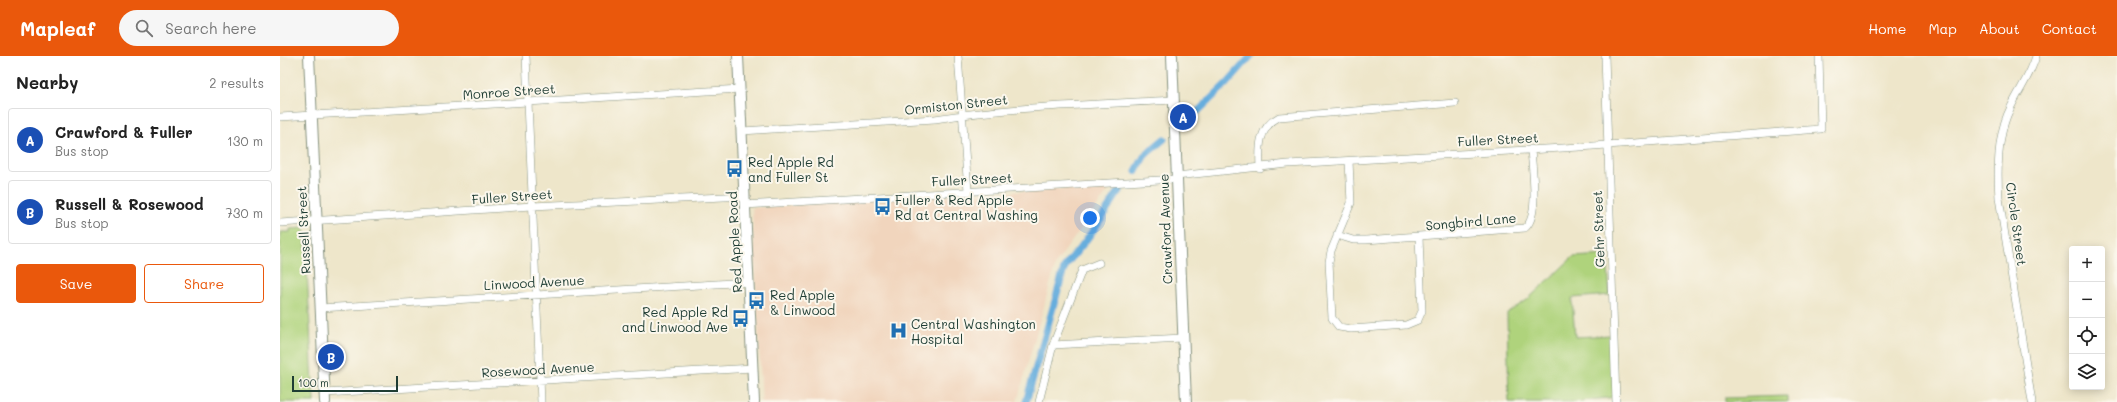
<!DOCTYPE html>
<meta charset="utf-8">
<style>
body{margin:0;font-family:Mali,sans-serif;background:#f6f6f6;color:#222}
.controls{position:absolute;right:12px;bottom:12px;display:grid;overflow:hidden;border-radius:4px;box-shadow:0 2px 10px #0003}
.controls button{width:36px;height:36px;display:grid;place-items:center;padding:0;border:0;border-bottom:1px solid #e0e0e0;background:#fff;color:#222;font:20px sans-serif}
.scale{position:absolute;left:12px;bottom:10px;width:106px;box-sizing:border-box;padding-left:4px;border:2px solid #1f3d34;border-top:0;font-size:11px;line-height:14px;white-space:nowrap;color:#1f3d34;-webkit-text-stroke:3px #fbf7ec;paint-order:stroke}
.you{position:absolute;left:810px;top:162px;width:14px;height:14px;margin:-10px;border:3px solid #fff;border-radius:50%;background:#1a73e8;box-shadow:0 0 0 6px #1a73e833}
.badge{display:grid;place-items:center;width:26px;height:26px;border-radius:50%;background:#ea580c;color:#fff;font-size:13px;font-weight:700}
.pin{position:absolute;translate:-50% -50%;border:2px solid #fff;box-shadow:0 1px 4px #0006}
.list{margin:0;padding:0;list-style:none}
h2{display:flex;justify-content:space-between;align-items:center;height:52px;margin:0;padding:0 16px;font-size:17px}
h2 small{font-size:13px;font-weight:400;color:#767676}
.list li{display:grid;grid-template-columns:26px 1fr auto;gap:12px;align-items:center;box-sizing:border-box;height:64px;margin:0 8px 8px;padding:0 8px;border:1px solid #e0e0e0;border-radius:4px}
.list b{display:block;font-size:15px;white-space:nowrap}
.list p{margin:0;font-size:13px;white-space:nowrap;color:#767676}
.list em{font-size:13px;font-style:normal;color:#767676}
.actions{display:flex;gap:8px;padding:12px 16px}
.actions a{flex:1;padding:9px 0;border:1px solid #ea580c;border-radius:4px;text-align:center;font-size:14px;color:#ea580c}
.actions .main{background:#ea580c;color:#fff}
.icon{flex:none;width:22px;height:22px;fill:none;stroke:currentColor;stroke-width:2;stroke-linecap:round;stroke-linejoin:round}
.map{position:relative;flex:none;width:1837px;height:346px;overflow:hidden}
header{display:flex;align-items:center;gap:24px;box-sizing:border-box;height:56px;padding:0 20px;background:#ea580c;color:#fff}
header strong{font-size:19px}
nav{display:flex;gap:22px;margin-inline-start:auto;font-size:14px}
.search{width:280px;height:36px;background:#f6f6f6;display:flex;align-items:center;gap:10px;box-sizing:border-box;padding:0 14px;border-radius:22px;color:#767676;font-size:15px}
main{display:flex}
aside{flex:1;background:#fff}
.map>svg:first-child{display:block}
.built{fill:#f1d5bd}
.green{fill:#afd37c;stroke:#678858}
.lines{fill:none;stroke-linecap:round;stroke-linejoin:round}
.canal{stroke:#66addd;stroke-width:7}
.street-casing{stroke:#86927f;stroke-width:8}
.secondary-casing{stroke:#86927f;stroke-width:12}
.street{stroke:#fff;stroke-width:7}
.secondary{stroke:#fff;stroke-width:10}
.labels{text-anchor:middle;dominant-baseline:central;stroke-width:4;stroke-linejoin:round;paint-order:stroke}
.street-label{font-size:13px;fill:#1f3d34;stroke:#fbf7ec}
.poi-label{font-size:13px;fill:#1f3d34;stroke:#fbf7ec;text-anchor:start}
</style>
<header>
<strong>Mapleaf</strong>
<div class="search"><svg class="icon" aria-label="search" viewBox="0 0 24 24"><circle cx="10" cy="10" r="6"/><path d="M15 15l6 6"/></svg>Search here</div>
<nav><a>Home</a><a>Map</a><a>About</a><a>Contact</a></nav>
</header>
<main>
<aside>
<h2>Nearby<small>2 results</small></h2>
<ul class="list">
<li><span class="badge" style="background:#1a4fb4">A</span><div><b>Crawford &amp; Fuller</b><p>Bus stop</p></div><em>130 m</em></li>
<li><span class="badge" style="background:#1a4fb4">B</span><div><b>Russell &amp; Rosewood</b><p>Bus stop</p></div><em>730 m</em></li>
</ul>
<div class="actions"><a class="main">Save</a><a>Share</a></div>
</aside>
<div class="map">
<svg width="1837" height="346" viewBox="0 0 1837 346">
<rect width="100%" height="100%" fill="#fbf7ec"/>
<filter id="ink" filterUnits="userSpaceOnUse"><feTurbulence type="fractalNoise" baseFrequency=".025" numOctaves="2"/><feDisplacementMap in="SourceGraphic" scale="8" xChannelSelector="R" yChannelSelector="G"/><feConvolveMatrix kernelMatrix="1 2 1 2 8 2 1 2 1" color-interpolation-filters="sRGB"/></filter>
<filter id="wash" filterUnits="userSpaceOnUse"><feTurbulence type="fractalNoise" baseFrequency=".012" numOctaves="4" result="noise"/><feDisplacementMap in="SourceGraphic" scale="16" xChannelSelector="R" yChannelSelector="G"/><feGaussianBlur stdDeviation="0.9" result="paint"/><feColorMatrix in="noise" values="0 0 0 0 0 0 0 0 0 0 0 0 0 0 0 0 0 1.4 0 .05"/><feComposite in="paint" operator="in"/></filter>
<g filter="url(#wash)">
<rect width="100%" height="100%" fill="#eee6ca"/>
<!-- built -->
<path class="built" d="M832,130L776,207L737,346H482L472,152Z"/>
<!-- green -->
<path class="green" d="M23,172L25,177L34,346H0V176H10V173Z
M1327,199L1330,239L1292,242L1295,281L1332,279L1335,341L1294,346H1229L1227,257L1247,244L1293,201Z
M1507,340V346H1445V342Z"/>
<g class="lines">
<!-- canal -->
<path class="canal" d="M906,67L947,27L971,0
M856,115L865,99L884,83
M746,346L784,213C788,204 794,200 799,193C814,175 827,154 840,134"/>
</g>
</g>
<g filter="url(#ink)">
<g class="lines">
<defs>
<path id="street" d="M246,0L261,346
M678,0L688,135
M1325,0L1336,346
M0,61L460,33
M462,75L655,63C733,50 814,49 893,44
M1069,105L1071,147L1051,195L1049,206L1052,262L1059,271L1071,273L1126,269L1138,264L1142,255L1139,181
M980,113C979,91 978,72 999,61L1175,47
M896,120L1008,108L1300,91L1541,73L1539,0
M465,149L896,123
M0,167L252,150L465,140
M1057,179L1073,184H1086L1245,172C1260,160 1252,113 1251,93
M40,252L469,226
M773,289L902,282
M44,337L473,312
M759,346L773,289L802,214L819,207
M1752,346L1719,142C1717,113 1717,79 1730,53C1738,35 1751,19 1756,0"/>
<path id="secondary" d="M29,0L45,346
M458,0L474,346
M892,0L906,346"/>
</defs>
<!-- street casing -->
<use href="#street" class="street-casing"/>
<!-- secondary casing -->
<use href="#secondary" class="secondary-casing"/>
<!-- street -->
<use href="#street" class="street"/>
<!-- secondary -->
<use href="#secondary" class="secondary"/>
</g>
</g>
<!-- icons -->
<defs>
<symbol id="bus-bare" viewBox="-9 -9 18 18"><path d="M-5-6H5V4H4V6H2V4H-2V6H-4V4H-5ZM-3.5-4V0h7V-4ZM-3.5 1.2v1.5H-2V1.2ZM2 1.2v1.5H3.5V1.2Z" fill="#1f6fb2" stroke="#fbf7ec" stroke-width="2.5" paint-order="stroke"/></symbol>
<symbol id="hospital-bare" viewBox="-9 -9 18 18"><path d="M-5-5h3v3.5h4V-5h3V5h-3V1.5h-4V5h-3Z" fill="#1f6fb2" stroke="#fbf7ec" stroke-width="2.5" paint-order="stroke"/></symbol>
</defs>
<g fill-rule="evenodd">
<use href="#bus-bare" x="442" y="100" width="25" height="25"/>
<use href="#bus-bare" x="590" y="138" width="25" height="25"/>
<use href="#bus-bare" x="464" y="232" width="25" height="25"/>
<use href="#bus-bare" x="448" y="250" width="25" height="25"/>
<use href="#hospital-bare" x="606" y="262" width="25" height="25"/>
</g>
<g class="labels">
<!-- street labels -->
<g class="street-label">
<text transform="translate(229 35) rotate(-4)">Monroe Street</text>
<text transform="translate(676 48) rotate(-6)">Ormiston Street</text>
<text transform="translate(1218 83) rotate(-3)">Fuller Street</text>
<text transform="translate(692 123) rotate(-3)">Fuller Street</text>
<text transform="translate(232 140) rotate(-4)">Fuller Street</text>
<text transform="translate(1191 165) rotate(-5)">Songbird Lane</text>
<text transform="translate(1737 168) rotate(82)">Circle Street</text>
<text transform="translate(885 173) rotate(-92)">Crawford Avenue</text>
<text transform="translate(1318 173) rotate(-92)">Gehr Street</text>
<text transform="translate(23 174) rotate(-93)">Russell Street</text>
<text transform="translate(454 186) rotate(-93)">Red Apple Road</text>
<text transform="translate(254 226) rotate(-3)">Linwood Avenue</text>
<text transform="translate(258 313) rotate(-3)">Rosewood Avenue</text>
</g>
<!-- poi labels -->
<g class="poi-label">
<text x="468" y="105">Red Apple Rd<tspan x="468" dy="15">and Fuller St</tspan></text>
<text x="615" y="143">Fuller &amp; Red Apple<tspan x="615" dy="15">Rd at Central Washing</tspan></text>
<text x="490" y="238">Red Apple<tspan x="490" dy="15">&amp; Linwood</tspan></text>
<text x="448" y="255" text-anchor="end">Red Apple Rd<tspan x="448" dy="15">and Linwood Ave</tspan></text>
<text x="631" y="267">Central Washington<tspan x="631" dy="15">Hospital</tspan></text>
</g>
</g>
</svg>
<div class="controls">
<button>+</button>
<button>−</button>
<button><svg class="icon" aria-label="locate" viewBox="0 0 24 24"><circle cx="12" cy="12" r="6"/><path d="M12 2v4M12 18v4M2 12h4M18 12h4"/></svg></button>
<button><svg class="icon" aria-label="layers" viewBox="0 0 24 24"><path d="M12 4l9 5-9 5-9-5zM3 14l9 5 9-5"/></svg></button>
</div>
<div class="scale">100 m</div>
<div class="you"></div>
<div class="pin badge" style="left:903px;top:61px;background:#1a4fb4">A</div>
<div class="pin badge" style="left:51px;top:301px;background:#1a4fb4">B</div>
</div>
</main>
